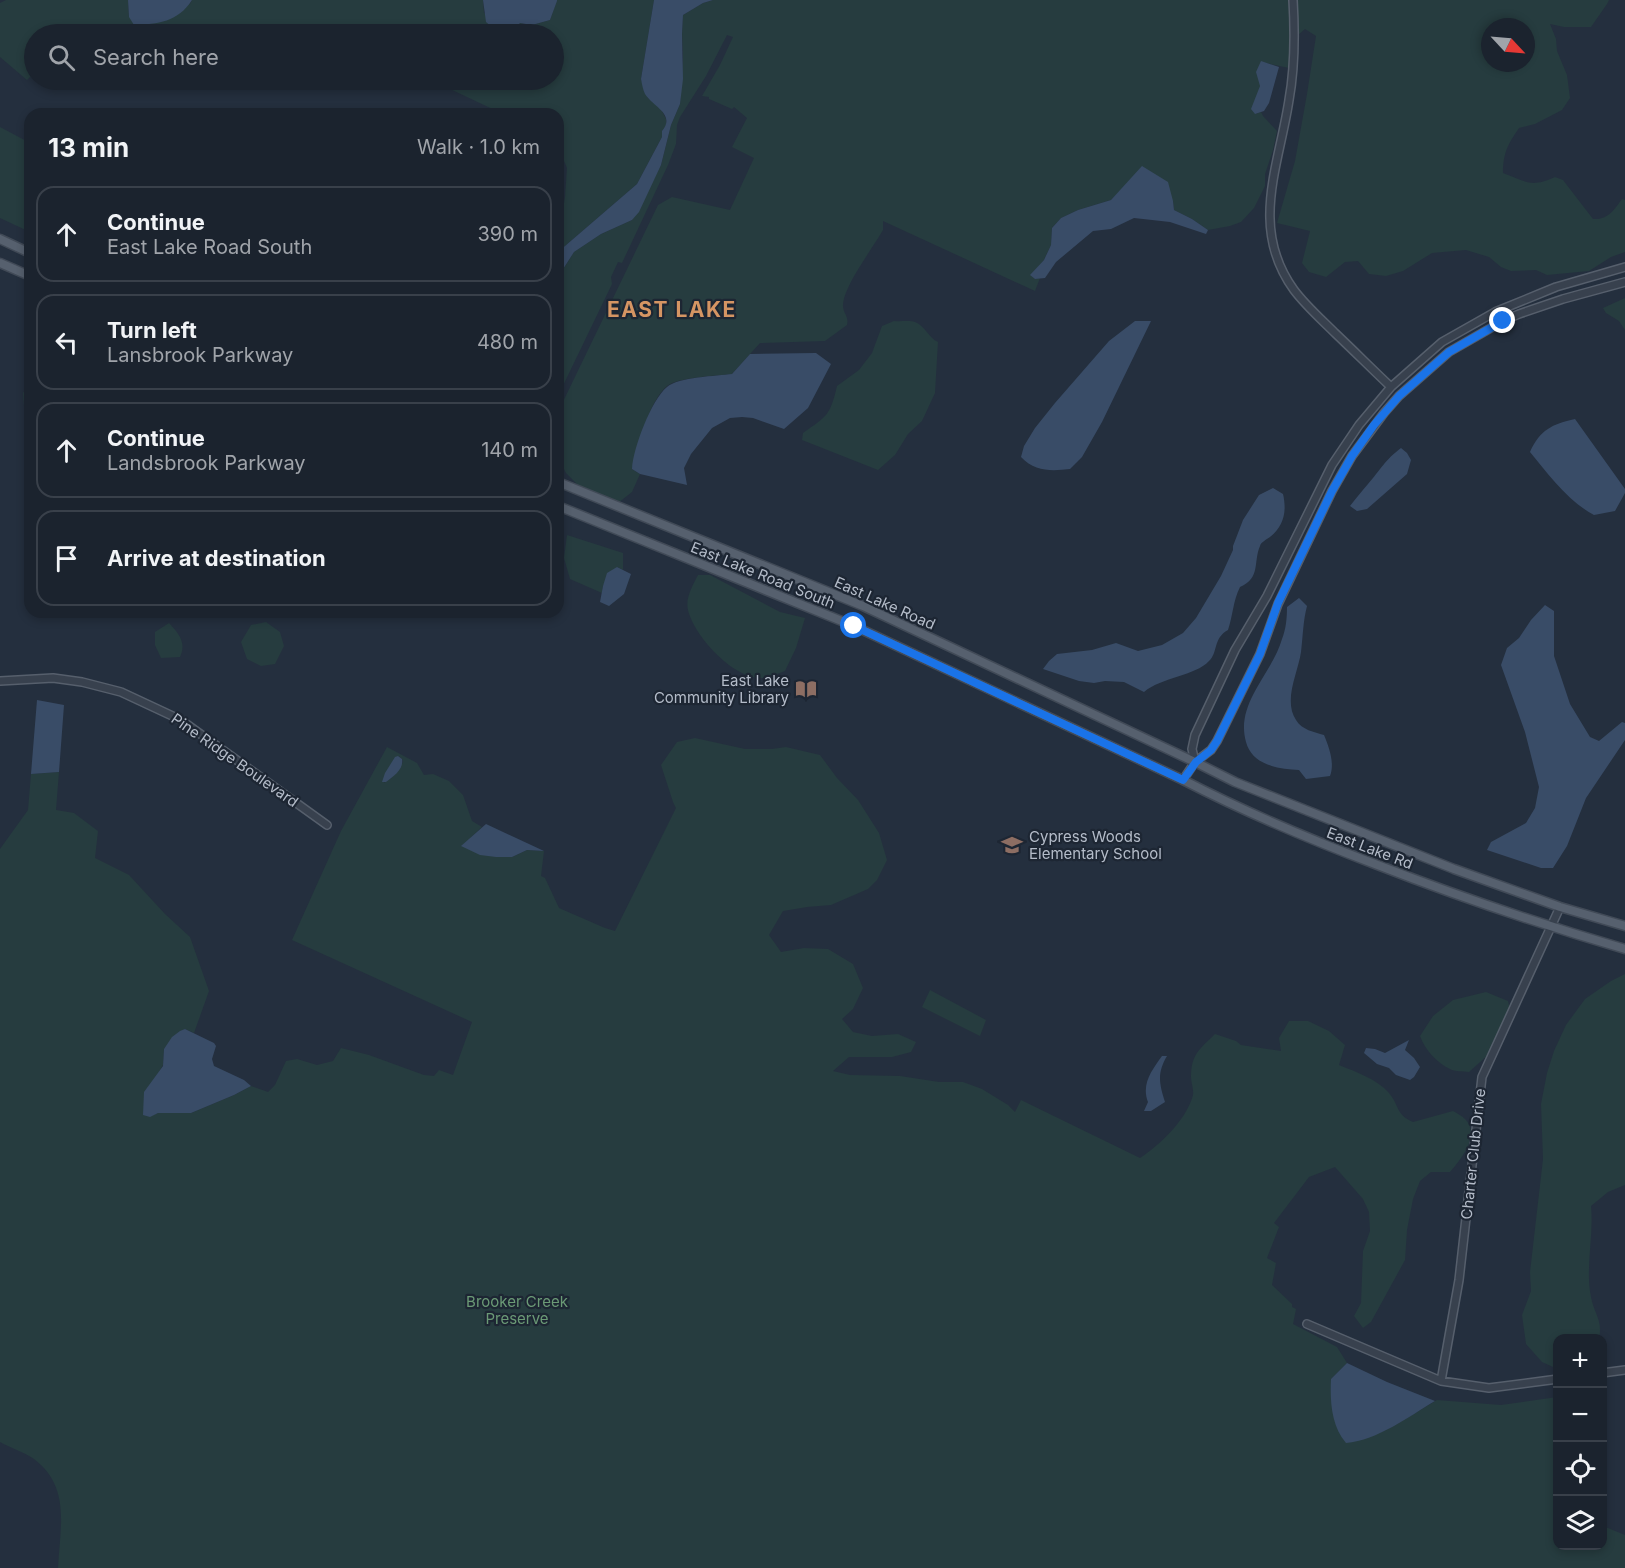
<!DOCTYPE html>
<meta charset="utf-8">
<style>
body{margin:0;font-family:Inter,sans-serif;background:#242b36;color:#f1f3f6}
.controls{position:absolute;right:18px;bottom:18px;display:grid;overflow:hidden;border-radius:12px;box-shadow:0 3px 9px #0003}
.controls button{width:54px;height:54px;display:grid;place-items:center;padding:0;border:0;border-bottom:2px solid #39404a;background:#1b232e;color:#f1f3f6;font:30px sans-serif}
.compass{position:absolute;left:1481px;top:18px;width:54px;height:54px;border-radius:50%;background:#1b232e;box-shadow:0 3px 9px #0003;rotate:116deg}
.stop{position:absolute;width:18px;height:18px;margin:-14px;border:4px solid #1a73e8;border-radius:50%;background:#fff}
.stop.end{background:#1a73e8;border-color:#fff;box-shadow:0 2px 6px #0008}
.list{margin:0;padding:0;list-style:none}
h2{display:flex;justify-content:space-between;align-items:center;height:78px;margin:0;padding:0 24px;font-size:26px}
h2 small{font-size:20px;font-weight:400;color:#a0a4aa}
.list li{display:grid;grid-template-columns:39px 1fr auto;gap:18px;align-items:center;box-sizing:border-box;height:96px;margin:0 12px 12px;padding:0 12px;border:2px solid #39404a;border-radius:18px}
.list b{display:block;font-size:22px;white-space:nowrap}
.list p{margin:0;font-size:20px;white-space:nowrap;color:#a0a4aa}
.list em{font-size:20px;font-style:normal;color:#a0a4aa}
.icon{flex:none;width:33px;height:33px;fill:none;stroke:currentColor;stroke-width:2;stroke-linecap:round;stroke-linejoin:round}
.map{position:relative;flex:none;width:1625px;height:1568px;overflow:hidden}
.search{position:absolute;background:#1b232e;box-shadow:0 3px 9px #0003;left:24px;top:24px;width:540px;height:66px;display:flex;align-items:center;gap:15px;box-sizing:border-box;padding:0 21px;border-radius:33px;color:#a0a4aa;font-size:22px}
.panel{position:absolute;background:#1b232e;box-shadow:0 3px 9px #0003;left:24px;top:108px;width:540px;height:510px;border-radius:18px}
.map>svg:first-child{display:block}
.green{fill:#263c3f;fill-rule:evenodd}
.water{fill:#394c67}
.lines{fill:none;stroke-linecap:round;stroke-linejoin:round}
.minor-casing{stroke:#565f6c;stroke-width:10}
.major-casing{stroke:#414a57;stroke-width:11}
.minor{stroke:#38414e;stroke-width:7}
.major{stroke:#56606e;stroke-width:8}
.route{stroke:#1a73e8;stroke-width:8}
.labels{text-anchor:middle;dominant-baseline:central;stroke-width:4.5;stroke-linejoin:round;paint-order:stroke}
.street-label{font-size:15px;fill:#b4bcc9;stroke:#1d2633}
.poi-label{font-size:15px;fill:#b4bcc9;stroke:#1d2633;text-anchor:end}
.park-label{font-size:15px;fill:#6b9a76;stroke:#1d2633}
.district-label{font-size:21px;font-weight:bold;letter-spacing:1.5px;fill:#d59563;stroke:#1d2633}
</style>
<div class="map">
<svg width="1625" height="1568" viewBox="0 0 1625 1568">
<rect width="100%" height="100%" fill="#242f3e"/>
<!-- green -->
<path class="green" d="M6,0H128L129,17L190,4L192,0H483L484,13L512,33L520,23L532,25L550,20L557,0H654L641,79L648,98L661,109L666,119V126L662,131V137L637,184L558,252V240L565,197L567,168L558,146V114H503L431,80H554V34H285L244,29L231,34H34V73L27,80L0,57V3Z
M713,0H1289L1291,27L1289,68L1261,62L1260,86L1255,114L1261,112L1263,116L1277,131L1273,150L1265,174V186L1254,208L1241,222L1230,226L1208,230L1192,219L1174,210L1173,201L1123,188L1111,200L1078,210L1061,218L1052,228L1051,245L1044,260L1031,275L1035,279L1040,278L1035,291L883,221V230C873,248 842,288 843,307C844,314 849,317 847,325L825,341L760,343L732,374C717,376 678,377 667,386C648,402 639,446 632,469L640,474L632,492L618,503L579,486L566,473L558,457V412L658,205L672,197L730,210L754,158L732,147L747,118L734,107L732,109L709,99V97L702,96L720,65L733,37L727,35L706,76L680,117L677,125L676,144L668,165L622,263L618,262L611,277L612,284L558,396V277L574,252L601,234L632,220L661,165L671,125L680,104L683,56L682,34L683,15L703,3Z
M1296,0H1609L1607,4L1591,27H1564L1550,24L1556,39L1557,51L1567,75L1570,98L1562,110L1535,124L1519,128C1508,144 1503,153 1503,173C1527,182 1531,188 1555,177L1563,180L1593,219C1608,220 1614,210 1622,199L1625,200V252L1611,257L1589,271L1547,275L1536,270L1511,271L1501,267L1489,257L1466,250L1432,253L1403,271L1386,276L1369,274L1358,261L1345,262L1326,277L1309,272L1302,263L1310,231L1277,223L1295,161L1307,94L1316,36L1305,29L1298,35ZM1490,27H1526V63H1490Z
M0,127L30,143V232L0,218Z
M1625,298V330L1619,321L1606,313L1603,308Z
M894,321C900,322 909,320 915,322C925,326 929,338 938,342L935,393L922,421L908,434L895,455L878,470L802,440L803,433C827,416 830,416 837,386L859,370L872,353L882,326Z
M30,384V429L24,406L23,393Z
M567,535L623,553V570L617,567L603,586L602,593L570,579L564,558Z
M698,575H710L780,612L805,618L796,648L785,671C778,673 770,678 763,678C734,680 694,636 688,610C685,598 693,585 698,575Z
M266,622L280,632L284,646L275,664L261,666L247,659L241,642L251,625Z
M169,623C178,633 187,642 180,657L161,658L155,645V632Z
M695,738L745,749H772L786,747L820,755L837,778L858,800L879,833L887,860L877,880L868,889L831,905L807,907L783,911L769,935L781,952L804,948L828,949L853,964L863,988L853,1009L842,1019L853,1032L872,1036L898,1034L916,1042L911,1052L892,1057H849L833,1071L850,1075L900,1076L939,1082H963L982,1089L1008,1105L1015,1112L1021,1100L1140,1158C1160,1145 1187,1119 1193,1095C1194,1090 1191,1083 1191,1077C1191,1054 1200,1049 1215,1034L1236,1041L1241,1045L1281,1051L1279,1038L1289,1021H1308L1329,1031L1345,1045L1339,1065C1356,1072 1377,1079 1389,1093C1400,1106 1395,1114 1413,1122L1453,1111C1457,1113 1462,1116 1465,1119C1481,1135 1461,1159 1450,1172H1431L1420,1181L1413,1199L1407,1230L1405,1260L1371,1322L1363,1328L1354,1316L1361,1303L1363,1251L1370,1231L1369,1212L1363,1199L1335,1167L1309,1177L1274,1223L1279,1227L1267,1258L1276,1263L1272,1285L1292,1304V1307L1296,1309L1293,1324L1337,1347L1347,1363L1331,1379L1367,1438L1392,1427L1437,1400L1501,1405L1557,1397L1558,1546H1602L1603,1526L1625,1535V1568H58C60,1527 71,1487 34,1459C24,1452 11,1448 0,1442V849L28,810L31,774L59,772L56,810L74,813L98,831L95,858L129,875L165,914L190,937L209,991L194,1033L185,1029L164,1049L163,1065L156,1077L150,1116L158,1113H191L234,1095L251,1086L268,1092L275,1085L286,1061L297,1059L317,1065L333,1061L341,1048L369,1055L424,1075L434,1076L439,1070L453,1075L472,1022L292,940L341,831L387,747L417,763L424,775L433,774L449,781L463,795L472,821L482,827L462,846L512,857L527,850L544,851L541,876L545,878L559,908L605,928L615,931L676,808L673,802L661,765L677,742ZM398,756L402,759L403,762L391,778L384,783Z
M1625,974V1185L1608,1192L1591,1206C1594,1237 1585,1267 1591,1297C1594,1314 1603,1320 1599,1338H1558L1557,1366L1553,1367L1542,1362L1526,1344L1522,1315L1531,1291L1530,1272L1543,1159L1541,1104L1547,1073L1554,1051L1566,1025L1585,999L1611,981Z
M930,990L986,1020L980,1036L922,1007Z
M1486,992L1508,1001L1510,1009L1489,1054L1469,1072C1463,1071 1455,1072 1450,1069C1437,1063 1425,1050 1420,1036L1433,1016L1453,1000Z"/>
<!-- water -->
<path class="water" d="M128,0H192C178,22 158,24 134,25L129,17Z
M483,0H557V1L550,20L532,25L520,23C506,40 501,35 486,22Z
M654,0H713L703,3L683,15L682,34L683,79L680,104L671,125L661,165L639,212L632,220L601,234L574,252L558,277V252L637,184L662,137V131C676,114 653,107 645,94C643,90 642,84 641,79Z
M1261,61L1279,67L1269,103L1264,111L1255,114L1251,109L1260,86L1256,72Z
M1142,166L1168,182L1173,201L1174,210L1192,219L1208,230L1206,234L1170,222L1134,218L1111,229L1093,231L1056,262L1045,278L1035,279L1030,275L1044,260L1051,245L1052,228L1061,218L1078,210L1111,200Z
M1135,321H1151L1102,422L1082,457L1070,469C1052,471 1035,472 1021,457L1024,446L1035,428L1055,403L1109,341Z
M816,353L831,364L808,408L784,429L753,418L742,417L730,418L712,428L691,454L684,468L687,485L640,474L632,469C633,449 651,400 667,387C678,377 717,376 732,374L750,354Z
M1575,419L1625,489V493L1615,511L1594,515C1569,502 1548,474 1530,452C1540,430 1552,424 1575,419Z
M1401,448L1407,453L1411,460L1407,474L1367,509L1357,511L1350,506C1356,498 1362,491 1368,484C1381,469 1385,460 1401,448Z
M1273,488L1283,494C1287,511 1284,526 1270,537C1266,540 1261,542 1260,546C1253,562 1261,578 1240,587C1233,601 1233,615 1228,630C1213,638 1218,653 1209,661C1195,676 1162,677 1144,692L1124,682L1105,681L1094,683L1079,681L1043,669L1049,661L1057,654L1092,650L1116,643L1138,651L1162,645L1183,633L1196,618L1221,576L1233,550V546L1243,520L1259,495Z
M617,567L631,574L624,594L609,606L600,602L603,586L607,573Z
M1299,598L1307,606C1303,621 1303,636 1301,652C1298,673 1283,700 1296,720C1302,730 1314,732 1324,735C1329,747 1335,763 1330,776L1306,779L1299,770C1278,769 1252,765 1246,742C1235,703 1272,674 1282,639C1286,629 1287,618 1287,607Z
M1545,605L1554,611V656L1570,704L1590,737L1599,741L1622,722L1625,723V740L1586,798L1567,846L1553,868H1541L1487,850L1491,842L1526,823L1535,808L1539,787L1525,732L1501,665L1507,648L1519,638L1531,620Z
M37,700L64,705L59,772L31,774Z
M398,756L402,759C404,769 394,776 386,782H382L385,773L395,757Z
M486,824L544,851L527,850L512,857H496L480,855L461,846Z
M185,1029L214,1043L216,1046L212,1059L214,1066L244,1080L251,1086L234,1095L191,1113H158L150,1117L143,1115L144,1092L163,1066L164,1049L172,1037L180,1031Z
M1409,1040L1405,1050L1414,1058L1420,1067L1414,1077L1410,1080L1396,1075L1389,1068L1377,1064L1364,1053L1366,1048L1375,1049L1385,1053Z
M1162,1056H1167C1157,1073 1159,1083 1165,1102L1151,1111H1144L1148,1102C1141,1084 1152,1070 1162,1056Z
M1347,1363L1387,1382L1435,1401C1408,1417 1378,1440 1346,1443C1331,1425 1330,1401 1331,1379Z"/>
<g class="lines">
<defs>
<path id="minor" d="M1293,0C1295,34 1295,67 1289,100C1279,166 1249,228 1294,290C1306,306 1321,319 1335,333C1354,351 1372,369 1391,387
M0,681L53,678L82,682L121,692L181,720L327,825
M1195,762L1192,749L1195,735L1235,650L1267,596L1332,465L1359,425L1391,387L1442,342L1495,312L1556,287L1625,267
M1183,780L1195,762L1211,750L1217,741L1260,654L1278,604L1332,491L1352,456L1384,413L1399,396L1449,352L1503,321L1519,314L1563,299L1625,282
M1307,1324L1441,1381L1489,1388L1558,1379
M1602,1373L1625,1370
M1441,1381L1459,1280L1482,1077L1560,907"/>
<path id="major" d="M0,239L30,253
M0,263L30,276
M558,482L863,606L1195,762L1235,782L1454,869L1560,907L1625,926
M558,506L854,626L1183,780C1245,812 1309,839 1375,864C1457,896 1540,924 1625,949"/>
</defs>
<!-- minor casing -->
<use href="#minor" class="minor-casing"/>
<!-- major casing -->
<use href="#major" class="major-casing"/>
<!-- minor -->
<use href="#minor" class="minor"/>
<!-- major -->
<use href="#major" class="major"/>
</g>
<g class="lines">
<!-- route -->
<path class="route" d="M854,626L1183,780L1196,762L1211,750L1217,741L1260,654L1278,603L1332,491L1352,456L1374,425L1399,396L1449,352L1503,321"/>
</g>
<!-- icons -->
<defs>
<symbol id="library-bare" viewBox="-9 -9 18 18"><path d="M-6-4Q-3-5.5-.7-3.5V5Q-3 3-6 4ZM6-4Q3-5.5 .7-3.5V5Q3 3 6 4Z" fill="#8d6e63" stroke="#1d2633" stroke-width="2.5" paint-order="stroke"/></symbol>
<symbol id="school-bare" viewBox="-9 -9 18 18"><path d="M0-5L7-2L0 1L-7-2ZM-4 1L0 2.5L4 1V4Q0 6-4 4Z" fill="#8d6e63" stroke="#1d2633" stroke-width="2.5" paint-order="stroke"/></symbol>
</defs>
<g fill-rule="evenodd">
<use href="#library-bare" x="791" y="674" width="30" height="30"/>
<use href="#school-bare" x="997" y="830" width="30" height="30"/>
</g>
<g class="labels">
<!-- street labels -->
<g class="street-label">
<text transform="translate(763 575) rotate(22)">East Lake Road South</text>
<text transform="translate(885 603) rotate(24)">East Lake Road</text>
<text transform="translate(235 760) rotate(35)">Pine Ridge Boulevard</text>
<text transform="translate(1370 848) rotate(21)">East Lake Rd</text>
<text transform="translate(1473 1154) rotate(-84)">Charter Club Drive</text>
</g>
<!-- poi labels -->
<g class="poi-label">
<text x="789" y="680">East Lake<tspan x="789" dy="17">Community Library</tspan></text>
<text x="1029" y="836" text-anchor="start">Cypress Woods<tspan x="1029" dy="17">Elementary School</tspan></text>
</g>
<!-- park labels -->
<g class="park-label">
<text x="517" y="1301">Brooker Creek<tspan x="517" dy="17">Preserve</tspan></text>
</g>
<!-- district labels -->
<g class="district-label">
<text x="672" y="309">EAST LAKE</text>
</g>
</g>
</svg>
<div class="controls">
<button>+</button>
<button>−</button>
<button><svg class="icon" aria-label="locate" viewBox="0 0 24 24"><circle cx="12" cy="12" r="6"/><path d="M12 2v4M12 18v4M2 12h4M18 12h4"/></svg></button>
<button><svg class="icon" aria-label="layers" viewBox="0 0 24 24"><path d="M12 4l9 5-9 5-9-5zM3 14l9 5 9-5"/></svg></button>
</div>
<svg class="compass" viewBox="-18 -18 36 36"><path d="M0-13l5 13h-10z" fill="#e53935"/><path d="M0 13l5-13h-10z" fill="#a0a4aa"/></svg>
<div class="stop" style="left:854px;top:626px"></div>
<div class="stop end" style="left:1503px;top:321px"></div>
<div class="search"><svg class="icon" aria-label="search" viewBox="0 0 24 24"><circle cx="10" cy="10" r="6"/><path d="M15 15l6 6"/></svg>Search here</div>
<section class="panel">
<h2>13 min<small>Walk · 1.0 km</small></h2>
<ul class="list">
<li><svg class="icon" aria-label="ahead" viewBox="0 0 24 24"><path d="M12 20V5M6 11l6-6 6 6"/></svg><div><b>Continue</b><p>East Lake Road South</p></div><em>390 m</em></li>
<li><svg class="icon" aria-label="left" viewBox="0 0 24 24"><path d="M17 20v-9H6M10 6l-5 5 5 5"/></svg><div><b>Turn left</b><p>Lansbrook Parkway</p></div><em>480 m</em></li>
<li><svg class="icon" aria-label="ahead" viewBox="0 0 24 24"><path d="M12 20V5M6 11l6-6 6 6"/></svg><div><b>Continue</b><p>Landsbrook Parkway</p></div><em>140 m</em></li>
<li><svg class="icon" aria-label="arrive" viewBox="0 0 24 24"><path d="M6 21V4h12l-3 4 3 4H6"/></svg><div><b>Arrive at destination</b></div></li>
</ul>
</section>
</div>
